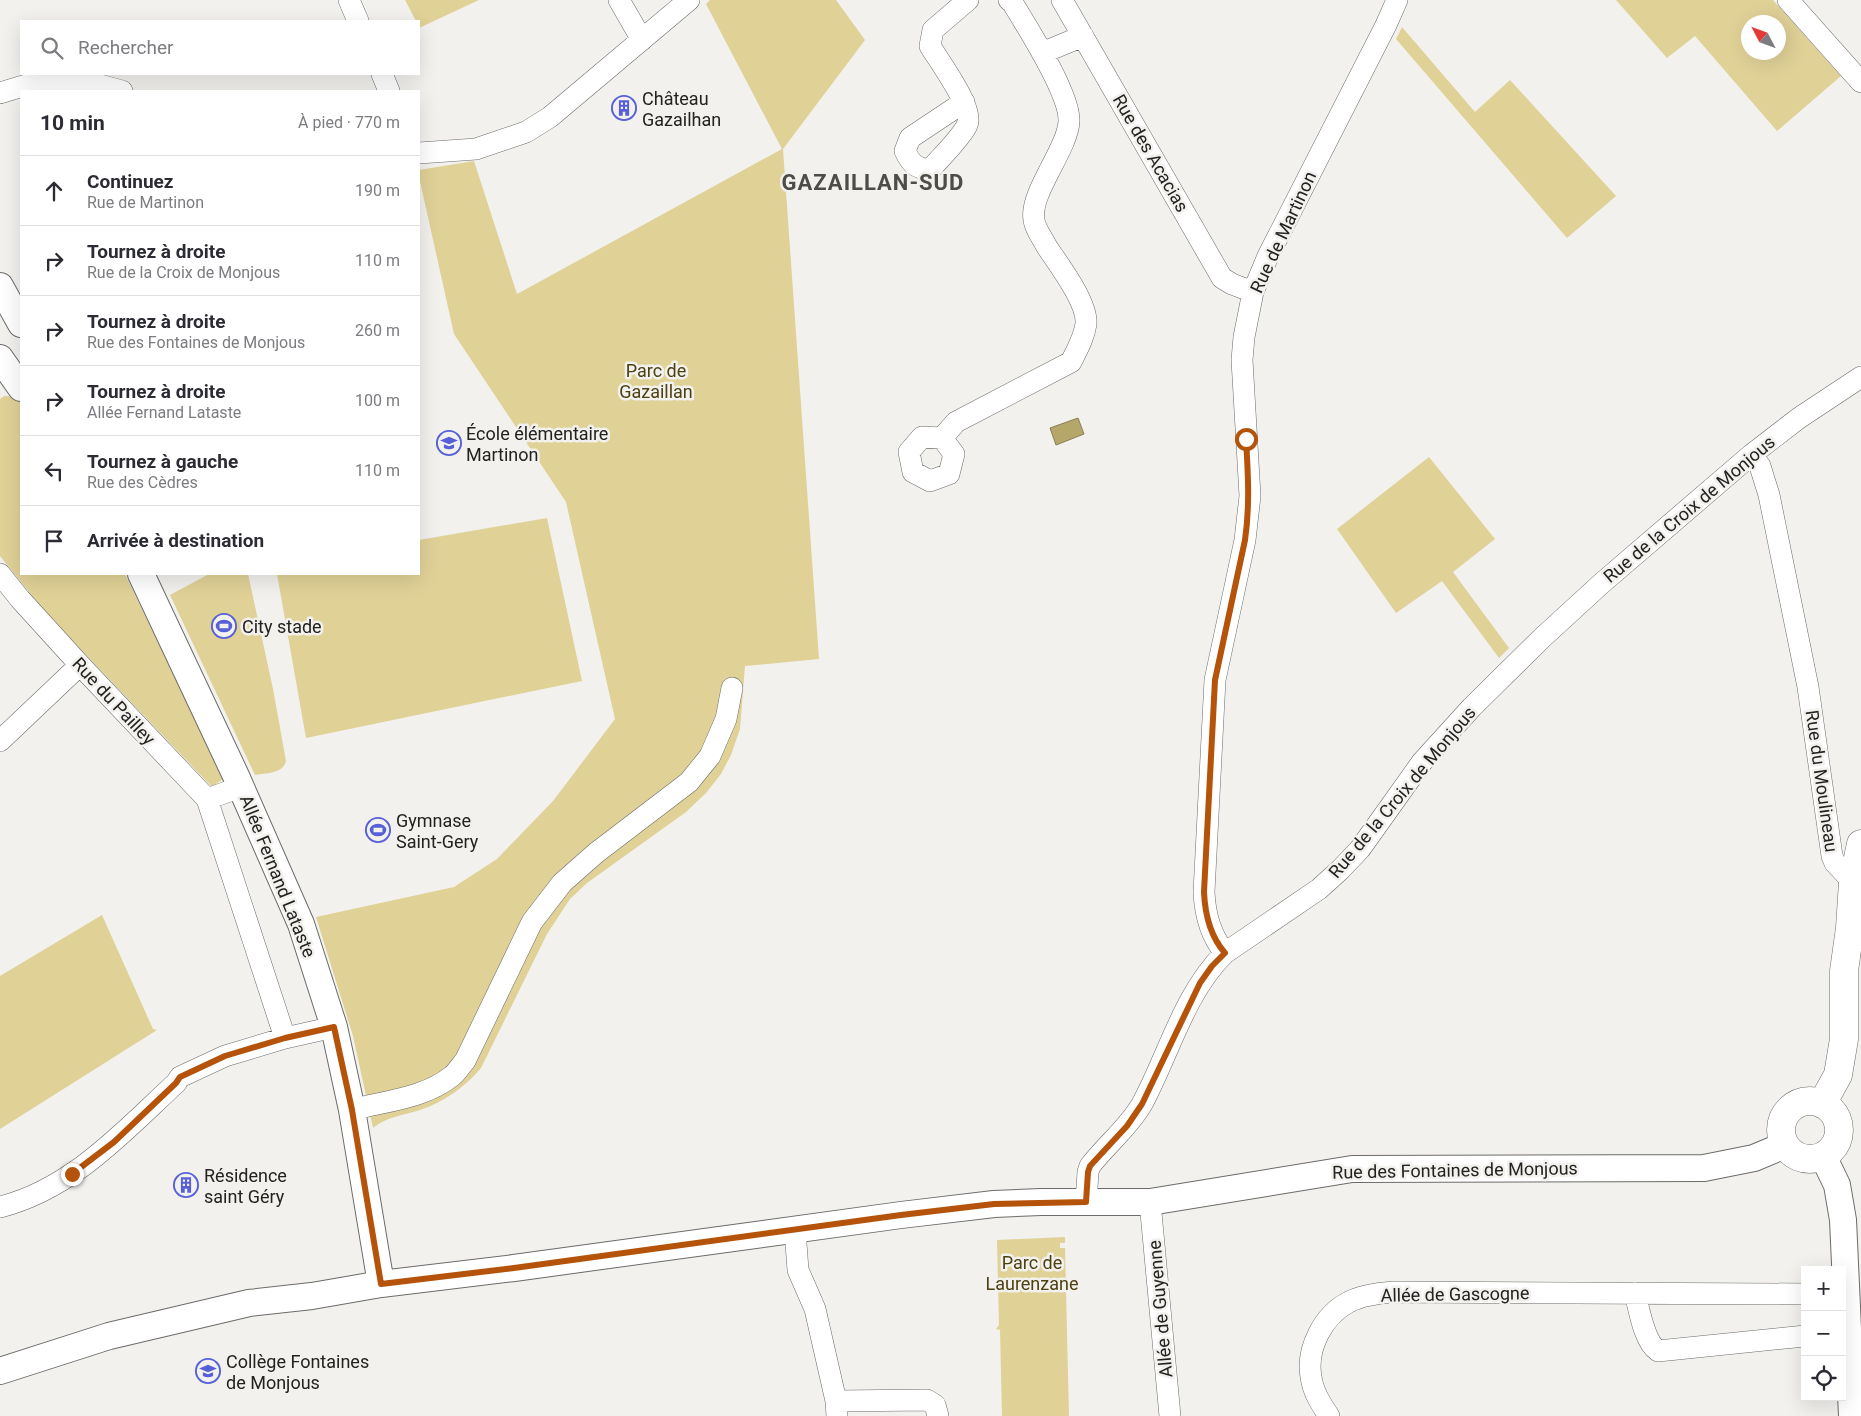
<!DOCTYPE html>
<html lang="fr">
<meta charset="utf-8">
<style>
body{margin:0;font-family:Roboto,sans-serif;background:#f2f2f3;color:#2b2b33}
.controls{position:absolute;right:15px;bottom:15px;display:grid;overflow:hidden;border-radius:0px;box-shadow:0 5px 20px #0002}
.controls button{width:45px;height:45px;display:grid;place-items:center;padding:0;border:0;border-bottom:1px solid #e1e1e2;background:#fff;color:#2b2b33;font:25px sans-serif}
.compass{position:absolute;left:1741px;top:15px;width:45px;height:45px;border-radius:50%;background:#fff;box-shadow:0 5px 20px #0002;rotate:311deg}
.stop{position:absolute;width:15px;height:15px;margin:-11px;border:4px solid #b45309;border-radius:50%;background:#fff}
.stop.end{background:#b45309;border-color:#fff;box-shadow:0 1px 5px #0008}
.list{margin:0;padding:0;list-style:none}
h2{display:flex;justify-content:space-between;align-items:center;height:65px;margin:0;padding:0 20px;font-size:21px}
h2 small{font-size:16px;font-weight:400;color:#7c7c81}
.list li{display:grid;grid-template-columns:32px 1fr auto;gap:15px;align-items:center;box-sizing:border-box;height:70px;padding:0 20px;border-top:1px solid #e1e1e2}
.list b{display:block;font-size:19px;white-space:nowrap}
.list p{margin:0;font-size:16px;white-space:nowrap;color:#7c7c81}
.list em{font-size:16px;font-style:normal;color:#7c7c81}
.icon{flex:none;width:28px;height:28px;fill:none;stroke:currentColor;stroke-width:2;stroke-linecap:round;stroke-linejoin:round}
.map{position:relative;flex:none;width:1861px;height:1416px;overflow:hidden}
.search{position:absolute;background:#fff;box-shadow:0 5px 20px #0002;left:20px;top:20px;width:400px;height:55px;display:flex;align-items:center;gap:12px;box-sizing:border-box;padding:0 18px;border-radius:0px;color:#7c7c81;font-size:19px}
.panel{position:absolute;background:#fff;box-shadow:0 5px 20px #0002;left:20px;top:90px;width:400px;height:485px;border-radius:0px}
.map>svg:first-child{display:block}
.green{fill:#e0d197;fill-rule:evenodd}
.water{fill:#b5a66a;stroke:#897e54}
.lines{fill:none;stroke-linecap:round;stroke-linejoin:round}
.minor-casing{stroke:#6c6b69;stroke-width:22}
.tertiary-casing{stroke:#6c6b69;stroke-width:28}
.secondary-casing{stroke:#6c6b69;stroke-width:29}
.minor{stroke:#fff;stroke-width:21}
.tertiary{stroke:#fff;stroke-width:26}
.secondary{stroke:#fff;stroke-width:28}
.route{stroke:#b45309;stroke-width:6}
.labels{text-anchor:middle;dominant-baseline:central;stroke-width:5;stroke-linejoin:round;paint-order:stroke}
.poi-label{font-size:18px;fill:#232221;stroke:#f2f1ee;text-anchor:start}
.street-label{font-size:18px;fill:#232221;stroke:#f2f1ee}
.park-label{font-size:18px;fill:#4d4111;stroke:#f2f1ee}
.district-label{font-size:22px;font-weight:bold;letter-spacing:1px;fill:#4c4c49;stroke:#f2f1ee}
</style>
<div class="map">
<svg width="1861" height="1416" viewBox="0 0 1861 1416">
<rect width="100%" height="100%" fill="#f2f1ee"/>
<!-- green -->
<path class="green" d="M405,0H479L419,28V21H416Z
M710,0H836L865,40L783,149L819,659L745,666L740,729L731,755L721,774L706,793L686,812L587,883L570,899L547,934L481,1068C465,1087 444,1102 420,1110C404,1115 386,1117 373,1128L353,1036L316,917L454,887L497,859L553,801L615,719L566,502L454,334L419,177V170L474,161L517,294L782,149L706,4Z
M1616,0H1773L1841,76L1777,131L1695,36L1667,58ZM1748,22H1778V52H1748Z
M1402,27L1475,112L1510,80L1616,196L1567,238L1396,39Z
M4,396L19,397L21,400V574H125L211,753L227,776L212,787L47,614L0,556V399Z
M1429,457L1495,539L1453,572L1509,648L1499,658L1442,581L1396,613L1337,529Z
M547,518L582,681L306,738L277,574H419V540Z
M209,574H248L273,689L286,761C283,774 266,773 255,775L170,595Z
M102,915L153,1029L157,1030L0,1129V976Z
M1065,1237V1243H1060V1248H1065L1069,1416H1002L1000,1330L996,1329L999,1325L997,1240Z"/>
<!-- water -->
<path class="water" d="M1078,418L1084,434L1056,445L1050,428Z"/>
<g class="lines">
<defs>
<path id="minor" d="M349,0L358,21
M619,0L642,40
M1062,0L1222,278L1232,284L1253,292
M1788,0L1861,82
M1042,53L1083,36
M382,74L389,91
M0,93L36,82L81,80L122,91
M964,102L910,138L905,151C911,164 916,168 930,170C939,159 962,137 967,125C975,109 939,61 930,46L933,30L968,0
M419,153L476,149L526,132L550,117L689,0
M942,438L954,454L949,474L930,481L913,472L909,452L922,437L942,438L956,422L1071,362C1077,350 1084,338 1086,324C1088,303 1059,265 1047,247C1043,239 1035,229 1034,220C1029,193 1068,149 1069,121C1070,94 1027,27 1012,2L1009,0
M1751,455L1760,466L1769,495L1808,687L1832,856L1835,863L1853,882
M0,574L20,599L80,665L207,799L285,1038
M0,741L80,665
M207,799L241,787
M1225,953C1211,936 1205,915 1204,892L1215,680L1245,540L1250,496L1242,360L1244,337L1253,292L1268,256L1386,25L1397,0
M352,1110C385,1101 425,1098 452,1076C457,1072 461,1065 465,1061L532,922L562,883L596,853L689,782L710,756L726,719L732,688
M1086,1202L1088,1172L1090,1166C1107,1144 1128,1128 1142,1104C1169,1054 1184,993 1225,953L1319,889L1340,870L1360,849L1422,762L1472,707L1542,638L1602,583L1751,455L1799,418L1861,377
M1150,1202L1170,1416
M0,1207C72,1189 123,1132 176,1083L180,1077L225,1056L285,1038L334,1027
M795,1230L798,1270L815,1309L836,1401L837,1416
M1635,1293C1639,1309 1644,1342 1658,1351L1805,1336
M836,1401L927,1400L935,1405L938,1416
M1329,1416C1321,1404 1313,1392 1311,1377C1306,1349 1323,1315 1349,1302C1362,1295 1380,1293 1394,1292L1805,1294"/>
<path id="tertiary" d="M0,286L21,324
M0,358L21,388
M141,574L236,776L301,924L334,1027L352,1110L381,1284
M1823,1156L1837,1185L1843,1220L1852,1416
M0,1371L109,1336L249,1303L312,1296L381,1284L514,1268L901,1215L994,1204L1041,1202H1150L1352,1169L1704,1168L1754,1158L1785,1145"/>
<path id="secondary" d="M1781 1130a29 29 0 1 1 58 0a29 29 0 1 1-58 0Z
M1822,1104L1838,1075L1844,1039V971L1850,928L1853,882L1861,844"/>
</defs>
<!-- minor casing -->
<use href="#minor" class="minor-casing"/>
<!-- tertiary casing -->
<use href="#tertiary" class="tertiary-casing"/>
<!-- secondary casing -->
<use href="#secondary" class="secondary-casing"/>
<!-- minor -->
<use href="#minor" class="minor"/>
<!-- tertiary -->
<use href="#tertiary" class="tertiary"/>
<!-- secondary -->
<use href="#secondary" class="secondary"/>
</g>
<g class="lines">
<!-- route -->
<path class="route" d="M72,1174L114,1142L176,1083L180,1077L225,1056L285,1038L334,1027L352,1110L381,1284L514,1268L901,1215L994,1204L1086,1202L1088,1172L1090,1166L1127,1126L1142,1104L1200,983L1212,966L1225,953C1210,936 1205,915 1204,892L1215,680L1245,540C1250,506 1248,473 1246,439"/>
</g>
<!-- icons -->
<defs>
<symbol id="building-ring" viewBox="-11 -11 22 22"><circle r="9.5" fill="#f2f1ee" stroke="#5760d7" stroke-width="1.5"/><path d="M-4-6H4V6H1V3H-1V6H-4ZM-2.5-4.3h1.7v1.8h-1.7ZM.8-4.3h1.7v1.8H.8ZM-2.5-1h1.7V.8h-1.7ZM.8-1h1.7V.8H.8Z" fill="#5760d7"/></symbol>
<symbol id="school-ring" viewBox="-11 -11 22 22"><circle r="9.5" fill="#f2f1ee" stroke="#5760d7" stroke-width="1.5"/><path d="M0-5L7-2L0 1L-7-2ZM-4 1L0 2.5L4 1V4Q0 6-4 4Z" fill="#5760d7"/></symbol>
<symbol id="stadium-ring" viewBox="-11 -11 22 22"><circle r="9.5" fill="#f2f1ee" stroke="#5760d7" stroke-width="1.5"/><path d="M0-5a6.5 5 0 1 0 0 10a6.5 5 0 1 0 0-10ZM-3.5-1.8h7v3.6h-7Z" fill="#5760d7"/></symbol>
</defs>
<g fill-rule="evenodd">
<use href="#building-ring" x="610" y="94" width="28" height="28"/>
<use href="#school-ring" x="435" y="429" width="28" height="28"/>
<use href="#stadium-ring" x="210" y="612" width="28" height="28"/>
<use href="#stadium-ring" x="364" y="816" width="28" height="28"/>
<use href="#building-ring" x="172" y="1171" width="28" height="28"/>
<use href="#school-ring" x="194" y="1357" width="28" height="28"/>
</g>
<g class="labels">
<!-- poi labels -->
<g class="poi-label">
<text x="642" y="98">Château<tspan x="642" dy="21">Gazailhan</tspan></text>
<text x="466" y="433">École élémentaire<tspan x="466" dy="21">Martinon</tspan></text>
<text x="242" y="626">City stade</text>
<text x="396" y="820">Gymnase<tspan x="396" dy="21">Saint-Gery</tspan></text>
<text x="204" y="1175">Résidence<tspan x="204" dy="21">saint Géry</tspan></text>
<text x="226" y="1361">Collège Fontaines<tspan x="226" dy="21">de Monjous</tspan></text>
</g>
<!-- street labels -->
<g class="street-label">
<text transform="translate(1151 153) rotate(60)">Rue des Acacias</text>
<text transform="translate(1283 232) rotate(-65)">Rue de Martinon</text>
<text transform="translate(1689 509) rotate(-40)">Rue de la Croix de Monjous</text>
<text transform="translate(114 701) rotate(47)">Rue du Pailley</text>
<text transform="translate(1822 781) rotate(82)">Rue du Moulineau</text>
<text transform="translate(1402 792) rotate(-50)">Rue de la Croix de Monjous</text>
<text transform="translate(278 876) rotate(68)">Allée Fernand Lataste</text>
<text transform="translate(1455 1170) rotate(-1)">Rue des Fontaines de Monjous</text>
<text transform="translate(1455 1294) rotate(-1)">Allée de Gascogne</text>
<text transform="translate(1160 1309) rotate(-95)">Allée de Guyenne</text>
</g>
<!-- park labels -->
<g class="park-label">
<text x="656" y="370">Parc de<tspan x="656" dy="21">Gazaillan</tspan></text>
<text x="1032" y="1262">Parc de<tspan x="1032" dy="21">Laurenzane</tspan></text>
</g>
<!-- district labels -->
<g class="district-label">
<text x="873" y="182">GAZAILLAN-SUD</text>
</g>
</g>
</svg>
<div class="controls">
<button>+</button>
<button>−</button>
<button><svg class="icon" aria-label="locate" viewBox="0 0 24 24"><circle cx="12" cy="12" r="6"/><path d="M12 2v4M12 18v4M2 12h4M18 12h4"/></svg></button>
</div>
<svg class="compass" viewBox="-18 -18 36 36"><path d="M0-13l5 13h-10z" fill="#e53935"/><path d="M0 13l5-13h-10z" fill="#7c7c81"/></svg>
<div class="stop" style="left:1246px;top:439px"></div>
<div class="stop end" style="left:72px;top:1174px"></div>
<div class="search"><svg class="icon" aria-label="search" viewBox="0 0 24 24"><circle cx="10" cy="10" r="6"/><path d="M15 15l6 6"/></svg>Rechercher</div>
<section class="panel">
<h2>10 min<small>À pied · 770 m</small></h2>
<ul class="list">
<li><svg class="icon" aria-label="ahead" viewBox="0 0 24 24"><path d="M12 20V5M6 11l6-6 6 6"/></svg><div><b>Continuez</b><p>Rue de Martinon</p></div><em>190 m</em></li>
<li><svg class="icon" aria-label="right" viewBox="0 0 24 24"><path d="M7 20v-9h11M14 6l5 5-5 5"/></svg><div><b>Tournez à droite</b><p>Rue de la Croix de Monjous</p></div><em>110 m</em></li>
<li><svg class="icon" aria-label="right" viewBox="0 0 24 24"><path d="M7 20v-9h11M14 6l5 5-5 5"/></svg><div><b>Tournez à droite</b><p>Rue des Fontaines de Monjous</p></div><em>260 m</em></li>
<li><svg class="icon" aria-label="right" viewBox="0 0 24 24"><path d="M7 20v-9h11M14 6l5 5-5 5"/></svg><div><b>Tournez à droite</b><p>Allée Fernand Lataste</p></div><em>100 m</em></li>
<li><svg class="icon" aria-label="left" viewBox="0 0 24 24"><path d="M17 20v-9H6M10 6l-5 5 5 5"/></svg><div><b>Tournez à gauche</b><p>Rue des Cèdres</p></div><em>110 m</em></li>
<li><svg class="icon" aria-label="arrive" viewBox="0 0 24 24"><path d="M6 21V4h12l-3 4 3 4H6"/></svg><div><b>Arrivée à destination</b></div></li>
</ul>
</section>
</div>
